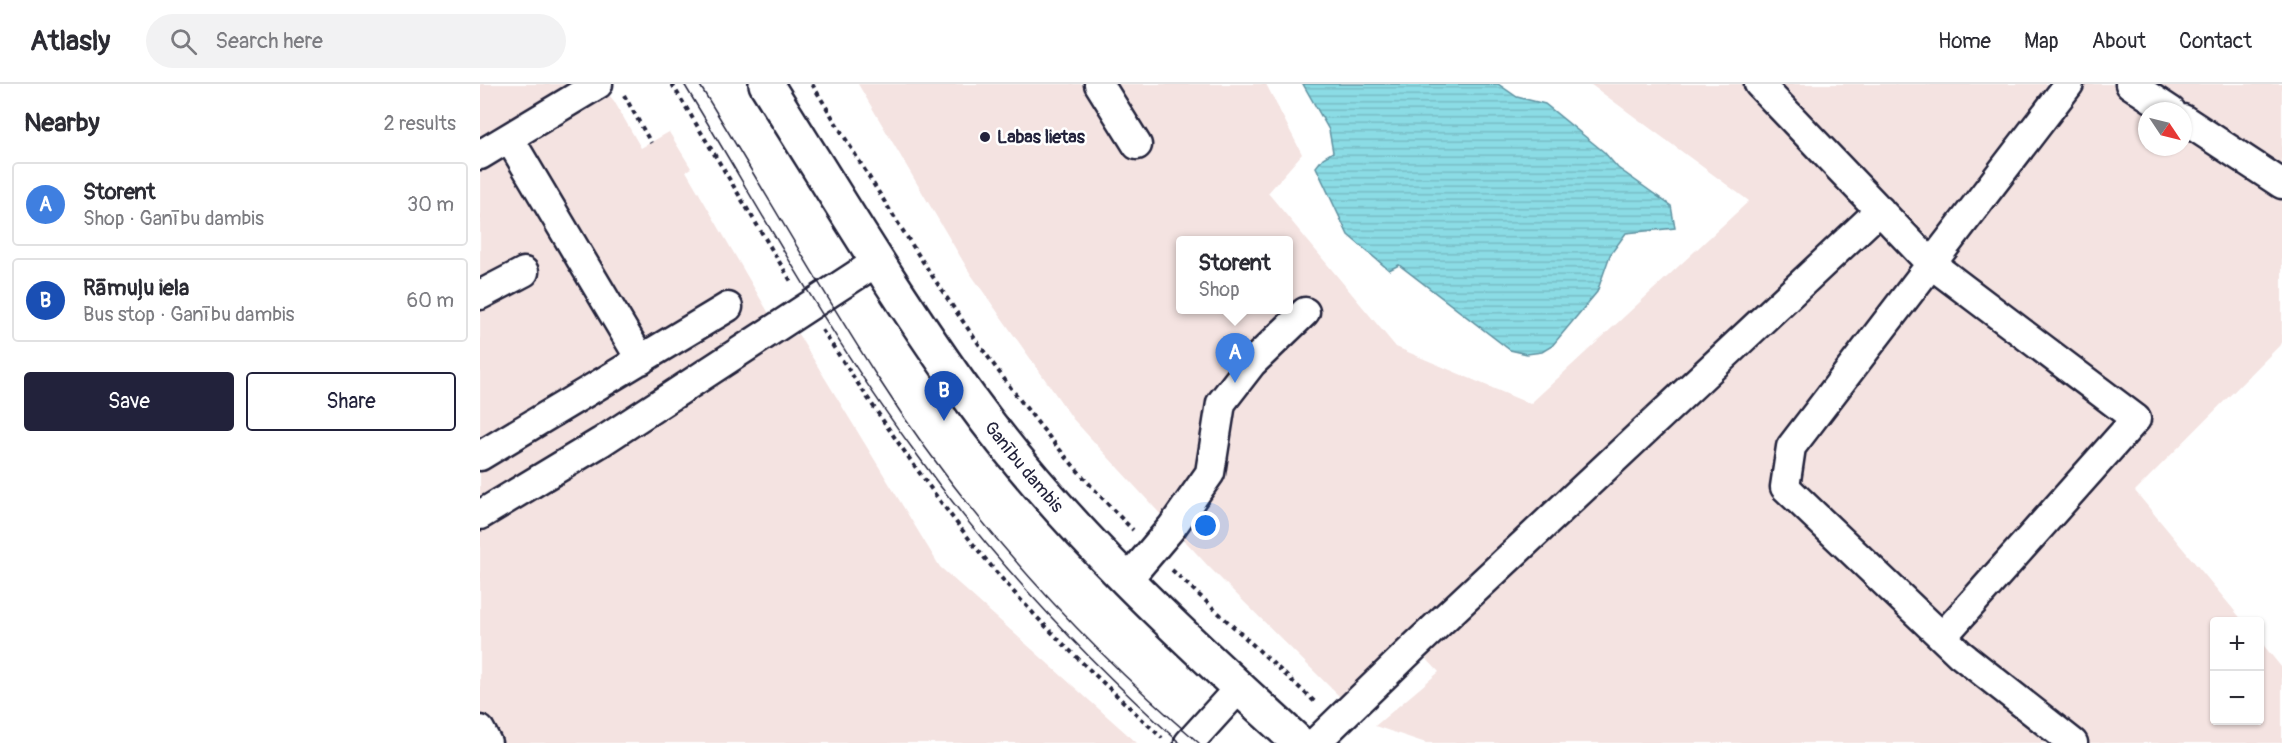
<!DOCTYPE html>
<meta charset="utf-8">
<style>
body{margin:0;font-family:Pangolin,sans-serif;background:#f2f2f3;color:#2b2b33}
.controls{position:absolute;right:18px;bottom:18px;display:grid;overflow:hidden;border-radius:6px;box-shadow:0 2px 4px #0004}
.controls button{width:54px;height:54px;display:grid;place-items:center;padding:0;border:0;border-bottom:2px solid #e1e1e2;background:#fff;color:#2b2b33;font:30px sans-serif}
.compass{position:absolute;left:1658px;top:18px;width:54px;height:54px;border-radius:50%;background:#fff;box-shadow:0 2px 4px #0004;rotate:125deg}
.you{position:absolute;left:726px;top:442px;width:21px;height:21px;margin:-15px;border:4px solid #fff;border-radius:50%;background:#1a73e8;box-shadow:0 0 0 9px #1a73e833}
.badge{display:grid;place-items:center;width:39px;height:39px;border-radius:50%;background:#22223b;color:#fff;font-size:20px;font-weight:700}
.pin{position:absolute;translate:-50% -50px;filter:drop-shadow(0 2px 3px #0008)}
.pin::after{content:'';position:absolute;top:32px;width:21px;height:18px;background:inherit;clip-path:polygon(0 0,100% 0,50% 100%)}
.popup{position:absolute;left:696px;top:152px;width:117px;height:78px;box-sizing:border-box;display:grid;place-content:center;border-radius:6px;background:#fff;filter:drop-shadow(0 2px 4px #0005);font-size:20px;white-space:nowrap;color:#7c7c81}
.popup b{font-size:22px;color:#2b2b33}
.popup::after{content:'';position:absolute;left:50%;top:100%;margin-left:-12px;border:12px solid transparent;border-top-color:#fff}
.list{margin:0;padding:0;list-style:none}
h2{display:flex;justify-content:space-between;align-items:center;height:78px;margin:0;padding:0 24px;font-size:26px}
h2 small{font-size:20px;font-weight:400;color:#7c7c81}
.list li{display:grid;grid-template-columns:39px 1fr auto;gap:18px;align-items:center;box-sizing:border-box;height:84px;margin:0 12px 12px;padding:0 12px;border:2px solid #e1e1e2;border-radius:6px}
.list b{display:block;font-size:22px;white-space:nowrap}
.list p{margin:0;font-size:20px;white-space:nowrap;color:#7c7c81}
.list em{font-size:20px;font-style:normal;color:#7c7c81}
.actions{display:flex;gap:12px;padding:18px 24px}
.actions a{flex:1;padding:14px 0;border:2px solid #22223b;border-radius:6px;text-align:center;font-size:21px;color:#22223b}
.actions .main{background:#22223b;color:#fff}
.icon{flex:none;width:33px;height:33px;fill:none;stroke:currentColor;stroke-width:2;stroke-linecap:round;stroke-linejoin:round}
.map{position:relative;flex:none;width:1802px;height:659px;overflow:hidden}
header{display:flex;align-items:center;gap:36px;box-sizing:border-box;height:84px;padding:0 30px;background:#fff;border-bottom:2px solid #e1e1e2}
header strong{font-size:28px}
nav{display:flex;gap:33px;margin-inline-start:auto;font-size:21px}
.search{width:420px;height:54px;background:#f2f2f3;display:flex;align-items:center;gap:15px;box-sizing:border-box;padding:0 21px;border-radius:33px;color:#7c7c81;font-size:22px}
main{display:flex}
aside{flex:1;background:#fff}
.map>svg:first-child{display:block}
.built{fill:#f4e3e1;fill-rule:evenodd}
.water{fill:url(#water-rules);stroke:#6192a1;stroke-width:1.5}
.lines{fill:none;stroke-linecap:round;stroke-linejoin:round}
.minor-casing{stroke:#22223b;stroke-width:33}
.major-casing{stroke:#22223b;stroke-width:38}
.path{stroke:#22223b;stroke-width:4;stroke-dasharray:4.5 4.5;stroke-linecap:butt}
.minor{stroke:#fff;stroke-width:28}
.major{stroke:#fff;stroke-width:33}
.tram{stroke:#22223b;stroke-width:1.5}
.poi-dot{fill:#22223b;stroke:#fff;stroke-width:2}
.labels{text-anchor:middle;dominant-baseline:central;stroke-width:5;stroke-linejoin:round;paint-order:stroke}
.poi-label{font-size:18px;font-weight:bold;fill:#22223b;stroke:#fff;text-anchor:start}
.street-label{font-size:18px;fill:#22223b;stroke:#fff}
</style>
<header>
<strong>Atlasly</strong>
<div class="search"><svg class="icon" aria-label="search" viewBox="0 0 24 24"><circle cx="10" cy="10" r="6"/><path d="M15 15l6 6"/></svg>Search here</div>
<nav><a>Home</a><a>Map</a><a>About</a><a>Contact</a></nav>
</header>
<main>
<aside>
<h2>Nearby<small>2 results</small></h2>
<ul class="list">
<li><span class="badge" style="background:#3f7fe0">A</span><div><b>Storent</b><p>Shop · Ganību dambis</p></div><em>30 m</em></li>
<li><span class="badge" style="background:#1a4fb4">B</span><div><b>Rāmuļu iela</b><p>Bus stop · Ganību dambis</p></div><em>60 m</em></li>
</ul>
<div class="actions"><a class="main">Save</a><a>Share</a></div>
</aside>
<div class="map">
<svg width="1802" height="659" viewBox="0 0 1802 659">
<defs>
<pattern id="water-rules" width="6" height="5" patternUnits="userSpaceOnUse" patternTransform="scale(1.5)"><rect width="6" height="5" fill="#8bdce5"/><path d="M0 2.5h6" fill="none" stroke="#78bcc5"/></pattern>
</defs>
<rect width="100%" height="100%" fill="#fff"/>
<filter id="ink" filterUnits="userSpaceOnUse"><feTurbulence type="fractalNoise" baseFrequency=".0167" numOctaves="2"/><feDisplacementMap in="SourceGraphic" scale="12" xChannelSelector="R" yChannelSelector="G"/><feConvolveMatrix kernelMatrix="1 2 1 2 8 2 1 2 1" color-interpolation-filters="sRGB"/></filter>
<g filter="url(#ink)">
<!-- built -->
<path class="built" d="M0,0H120L134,17L161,64L189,48L211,84L206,87L305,257L318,250L460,483L657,659H0Z
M378,0H786L822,70L788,109L916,263L1050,320L1269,117L1110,0H1802V259L1655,407L1763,537L1734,538V636H1780V557L1802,584V659H946L895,642L959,588L924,551L860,613L729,483L593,335L490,189ZM1667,27H1703V63H1667ZM701,156H809V226H701Z"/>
<!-- water -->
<path class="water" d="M823,0H1018L1037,13L1065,20L1124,68L1138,84L1191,122L1195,144L1146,149L1130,171L1117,208L1072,262L1062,268L1047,270L1030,266L919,181L909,186L868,151L836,83L843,74L853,68L849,46Z"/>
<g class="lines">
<defs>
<path id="minor" d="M619,0L657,61
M1279,0L1451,180L1656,335L1462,553
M1589,0L1311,363L1305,403L1480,570L1593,659
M1650,0L1691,27
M1703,35L1802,100
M29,54L161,276
M0,71L118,0
M0,211L44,188
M0,372L248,223
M0,431L121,358L398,177
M648,495L692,443L730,389L741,319L772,279L825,228
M0,646L7,659
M709,659L759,604
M835,659L935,562L1400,126"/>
<g id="major">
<path id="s1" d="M286,0C353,106 417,214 491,316C583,443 703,553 819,659"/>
</g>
</defs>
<!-- minor casing -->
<use href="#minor" class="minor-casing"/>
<!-- major casing -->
<use href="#major" class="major-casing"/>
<!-- path -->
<path class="path" d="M192,0L312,199
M332,0C427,155 524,317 653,446
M144,11L171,59
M342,246C398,329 453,414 518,490C568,549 626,601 682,654
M692,486L836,619"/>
<!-- minor -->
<use href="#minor" class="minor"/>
<!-- major -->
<use href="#major" class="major"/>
<!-- tram -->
<path class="tram" d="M204,0C279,123 349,252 435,368C512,475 602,571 700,659
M219,0C279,97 335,196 396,291C484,429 595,552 719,659"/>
</g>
</g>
<!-- markers -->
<circle class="poi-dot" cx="505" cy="53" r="6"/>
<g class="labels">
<!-- poi labels -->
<g class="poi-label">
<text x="517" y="53">Labas lietas</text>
</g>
<!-- street labels -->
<g class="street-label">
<text stroke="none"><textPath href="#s1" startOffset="462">Ganību dambis</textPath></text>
</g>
</g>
</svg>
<div class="controls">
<button>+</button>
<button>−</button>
</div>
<svg class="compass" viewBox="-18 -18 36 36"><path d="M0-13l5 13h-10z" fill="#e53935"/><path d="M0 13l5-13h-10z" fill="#7c7c81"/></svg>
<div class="you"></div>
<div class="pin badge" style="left:755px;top:299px;background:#3f7fe0">A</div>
<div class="popup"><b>Storent</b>Shop</div>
<div class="pin badge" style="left:464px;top:337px;background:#1a4fb4">B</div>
</div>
</main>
